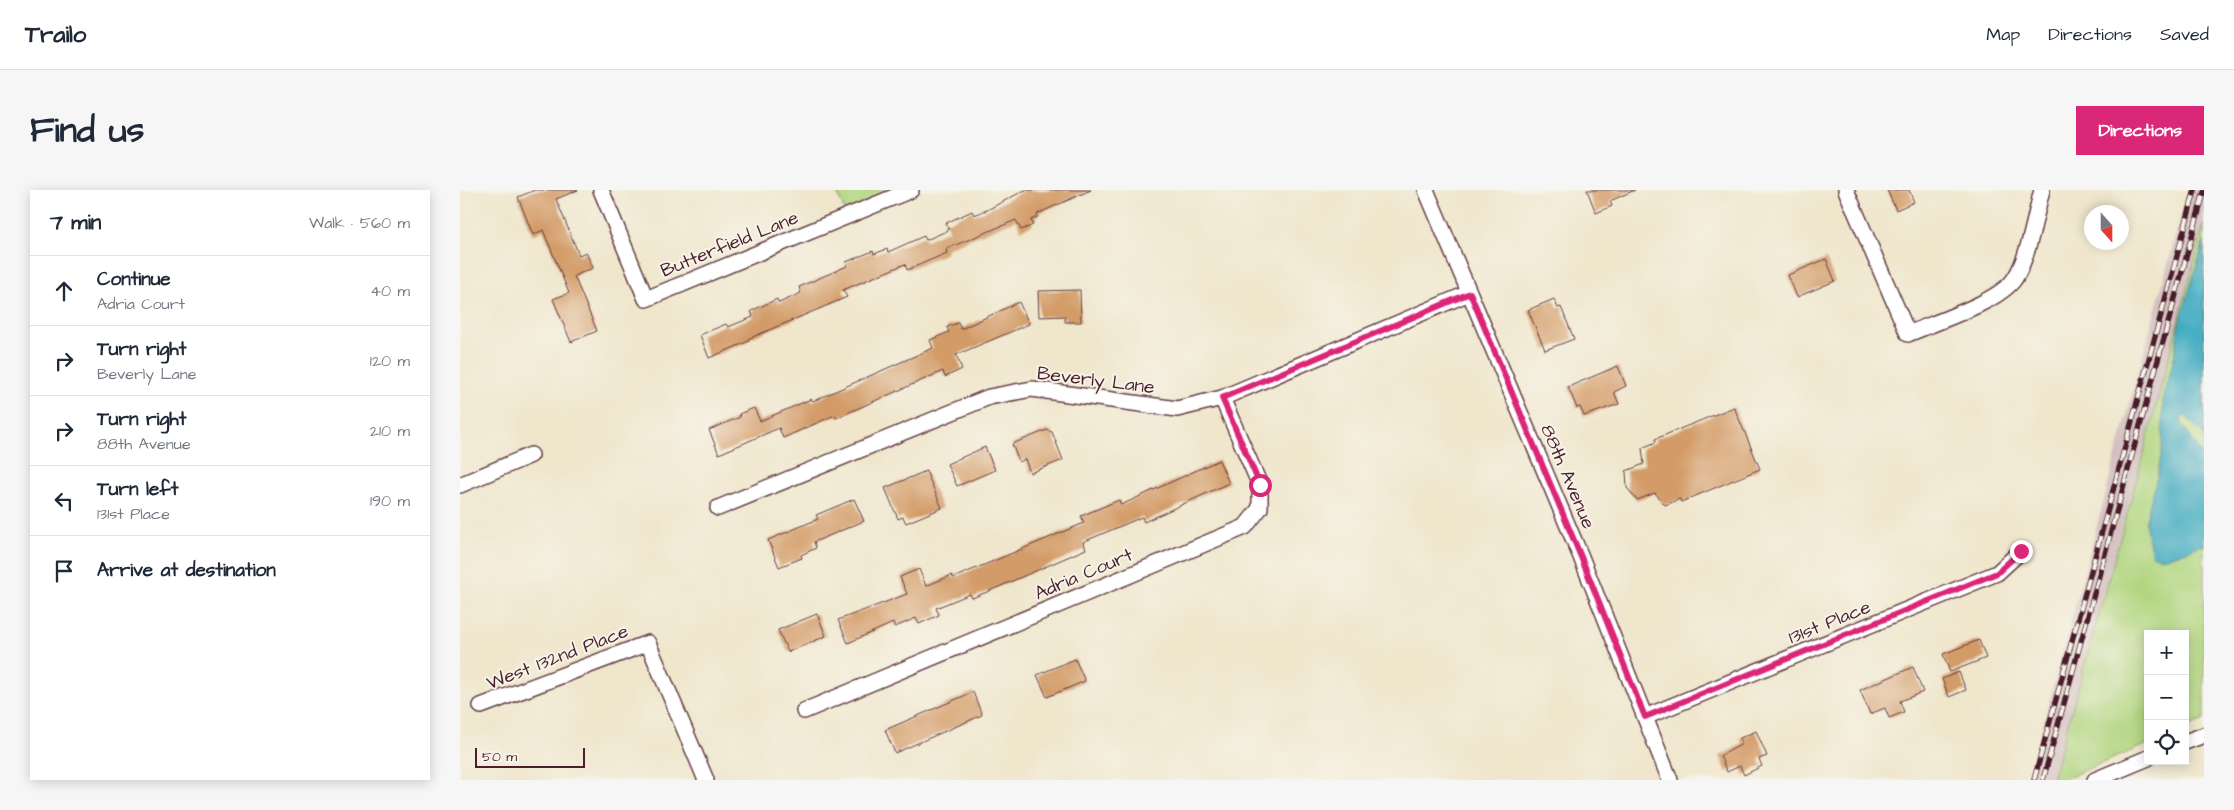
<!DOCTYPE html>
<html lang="en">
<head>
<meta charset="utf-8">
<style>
	:root { --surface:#fff; --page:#f6f6f7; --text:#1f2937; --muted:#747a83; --line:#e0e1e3; --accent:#db2777 }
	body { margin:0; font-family:"Architects Daughter",sans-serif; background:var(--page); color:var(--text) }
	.controls { position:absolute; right:15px; bottom:15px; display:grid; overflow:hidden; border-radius:0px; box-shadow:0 2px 12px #0003 }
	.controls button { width:45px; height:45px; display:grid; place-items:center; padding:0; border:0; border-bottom:1px solid var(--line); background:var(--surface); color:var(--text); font:25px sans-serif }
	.compass { position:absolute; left:1624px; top:15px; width:45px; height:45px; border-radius:50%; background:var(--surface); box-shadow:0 2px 12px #0003; rotate:159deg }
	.scale { position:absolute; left:15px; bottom:12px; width:110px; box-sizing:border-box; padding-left:5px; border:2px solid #4a1f2b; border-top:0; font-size:14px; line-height:18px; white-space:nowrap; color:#4a1f2b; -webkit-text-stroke:4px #f7f3e8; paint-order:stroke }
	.stop { position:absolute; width:15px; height:15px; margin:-11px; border:4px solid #db2777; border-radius:50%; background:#fff }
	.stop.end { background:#db2777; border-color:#fff; box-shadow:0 1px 5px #0008 }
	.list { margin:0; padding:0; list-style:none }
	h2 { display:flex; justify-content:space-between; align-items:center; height:65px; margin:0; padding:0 20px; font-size:21px }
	h2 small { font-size:16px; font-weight:400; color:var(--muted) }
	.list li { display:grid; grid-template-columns:32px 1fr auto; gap:15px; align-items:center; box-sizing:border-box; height:70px; padding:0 20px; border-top:1px solid var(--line) }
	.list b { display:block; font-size:19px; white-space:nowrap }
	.list p { margin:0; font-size:16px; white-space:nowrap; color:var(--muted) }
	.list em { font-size:16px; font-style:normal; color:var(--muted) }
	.icon { flex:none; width:28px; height:28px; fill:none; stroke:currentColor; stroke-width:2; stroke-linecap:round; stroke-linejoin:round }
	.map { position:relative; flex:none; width:1744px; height:590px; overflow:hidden; border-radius:0px }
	header { display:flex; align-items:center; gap:30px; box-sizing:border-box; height:70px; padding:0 25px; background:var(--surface); border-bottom:1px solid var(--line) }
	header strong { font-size:24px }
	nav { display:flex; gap:28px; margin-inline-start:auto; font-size:18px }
	.intro { display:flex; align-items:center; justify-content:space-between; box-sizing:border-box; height:120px; padding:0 30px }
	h1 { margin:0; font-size:35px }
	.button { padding:12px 22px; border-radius:0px; background:var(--accent); color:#fff; font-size:18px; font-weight:700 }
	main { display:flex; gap:30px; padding:0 30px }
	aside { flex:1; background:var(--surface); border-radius:0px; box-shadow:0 2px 12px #0003 }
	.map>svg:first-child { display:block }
	.industrial { fill:#d1bfbf }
	.green { fill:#b1d680; stroke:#7e7a56 }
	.water { fill:#43acc2; stroke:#466676 }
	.building { fill:#d39b67 }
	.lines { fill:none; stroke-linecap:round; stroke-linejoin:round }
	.minor-casing { stroke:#633d43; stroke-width:18 }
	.minor { stroke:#fff; stroke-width:15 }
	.rail-casing { stroke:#4a1f2b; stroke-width:5.5 }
	.rail { stroke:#f7f3e8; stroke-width:4; stroke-dasharray:11; stroke-linecap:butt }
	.route { stroke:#db2777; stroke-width:6 }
	.labels { text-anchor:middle; stroke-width:4; stroke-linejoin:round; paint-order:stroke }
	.street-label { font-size:19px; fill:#4a1f2b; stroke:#f7f3e8 }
</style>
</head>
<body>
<header>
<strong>Trailo</strong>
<nav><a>Map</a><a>Directions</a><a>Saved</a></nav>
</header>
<div class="intro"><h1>Find us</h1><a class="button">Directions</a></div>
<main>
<aside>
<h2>7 min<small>Walk · 560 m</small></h2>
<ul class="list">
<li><svg class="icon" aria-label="ahead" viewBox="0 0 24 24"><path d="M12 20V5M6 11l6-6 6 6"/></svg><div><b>Continue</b><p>Adria Court</p></div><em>40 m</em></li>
<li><svg class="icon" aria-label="right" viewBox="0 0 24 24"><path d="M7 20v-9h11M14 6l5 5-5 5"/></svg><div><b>Turn right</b><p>Beverly Lane</p></div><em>120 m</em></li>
<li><svg class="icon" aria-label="right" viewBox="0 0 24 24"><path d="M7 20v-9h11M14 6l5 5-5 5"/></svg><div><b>Turn right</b><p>88th Avenue</p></div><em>210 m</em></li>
<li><svg class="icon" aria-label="left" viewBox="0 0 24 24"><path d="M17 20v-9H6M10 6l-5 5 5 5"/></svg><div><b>Turn left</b><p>131st Place</p></div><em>190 m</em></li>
<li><svg class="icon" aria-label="arrive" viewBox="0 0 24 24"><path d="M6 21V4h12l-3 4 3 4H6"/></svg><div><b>Arrive at destination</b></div></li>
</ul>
</aside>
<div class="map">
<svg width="1744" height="590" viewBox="0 0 1744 590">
	<rect width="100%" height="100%" fill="#f7f3e8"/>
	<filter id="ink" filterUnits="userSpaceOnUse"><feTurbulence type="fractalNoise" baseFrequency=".02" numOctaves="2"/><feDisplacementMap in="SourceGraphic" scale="10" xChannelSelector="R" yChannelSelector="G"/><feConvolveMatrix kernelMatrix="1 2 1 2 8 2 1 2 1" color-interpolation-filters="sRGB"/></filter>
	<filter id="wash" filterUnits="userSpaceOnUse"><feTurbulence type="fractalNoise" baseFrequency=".0096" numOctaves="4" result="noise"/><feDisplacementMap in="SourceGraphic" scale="20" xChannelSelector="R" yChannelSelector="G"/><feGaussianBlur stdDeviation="1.12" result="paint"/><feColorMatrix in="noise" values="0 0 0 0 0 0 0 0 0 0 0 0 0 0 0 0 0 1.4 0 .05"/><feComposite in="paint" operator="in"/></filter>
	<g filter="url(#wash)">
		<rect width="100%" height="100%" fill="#efe6cc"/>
		<!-- industrial -->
		<path class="industrial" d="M1728,0H1744V43L1592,590H1568Z"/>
		<!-- green -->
		<path class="green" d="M376,0H437L385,22Z
			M1744,34V530L1725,538V444H1688V554L1601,590H1592L1671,310Z"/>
		<!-- water -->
		<path class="water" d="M1744,51V245L1724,225L1721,227V232L1744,268V355C1730,358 1706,373 1692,365L1685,333L1697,287L1702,260L1703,210L1714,167L1719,134Z"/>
		<g id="blocks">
			<!-- building -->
			<path class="building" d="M75,0H118L96,9L119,65L126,62L133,78L114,86L137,141L111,152L93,109L109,103L83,40L73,45L58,7Z
				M565,0H631L577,24L578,27L571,30L573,35L561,40L556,30L486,59L487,63L447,80L445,74L383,100L387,107L288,149L289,151L249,168L240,145L266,134L268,137L293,127L291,121L317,109L319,113L341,103L339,97L387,76L386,72L413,61L414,64L427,59L428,62L464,46L466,50L489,40L486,33L512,21L514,25L527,20Z
				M1127,0H1175L1150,11L1152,16L1136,23Z
				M1427,0H1449L1454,12L1436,20Z
				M1366,69L1375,91L1337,107L1328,85Z
				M620,100L621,132H605V126L579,127L578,101Z
				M1094,109L1098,118L1101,117L1114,149L1085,160L1068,120Z
				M559,112L569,134L496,165L502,179L485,187L483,181L376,228L375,225L323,248L319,238L259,264L249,240L280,227L279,224L294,218L300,231L351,209L353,211L473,158L470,150L489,142L487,137L498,133L501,139Z
				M1158,176L1166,196L1154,202L1159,214L1124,226L1120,217L1117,218L1108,197Z
				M1274,217L1300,279L1221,312L1220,309L1205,315L1195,303L1177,310L1167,298L1166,281L1184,274L1182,258L1196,252L1195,249Z
				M587,240L592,242L603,270L570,283L565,269L559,272L552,254Z
				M525,257L535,280L497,296L487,274Z
				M759,270L769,293L684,332L682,327L623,352L626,359L527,402L512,408L510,404L476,418L479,425L459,434L456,428L435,437L433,433L388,453L378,430L447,404L440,387L459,379L466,396L492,385L493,388L624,333L621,326L659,310L661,315Z
				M466,281L482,318L446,333L443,327L438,329L425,298Z
				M394,309L404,331L354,352L356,358L341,365L342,368L319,377L308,350L358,329L356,325Z
				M357,424L366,446L328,462L318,440Z
				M1519,450L1526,468L1490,482L1483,464Z
				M615,469L625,491L587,507L577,485Z
				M1453,477L1463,502L1440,511L1444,522L1429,528L1425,518L1410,524L1400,500Z
				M1499,482L1506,500L1489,507L1482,489Z
				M513,502L522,525L435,563L425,540Z
				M1296,541L1307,566L1299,569L1302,576L1284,585L1280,576L1267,582L1260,566L1282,554L1280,548Z"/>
		</g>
	</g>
	<g filter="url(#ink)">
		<use href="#blocks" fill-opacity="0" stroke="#633d43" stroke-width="1"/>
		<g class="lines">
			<!-- minor casing -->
			<g class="minor-casing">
				<path id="minor" d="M141,0L186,109L451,0
					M966,0L1121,367L1210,590
					M1386,0L1448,144C1475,132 1540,112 1555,88C1569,66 1575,26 1582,0
					M0,295L71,265
					M258,318L529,207L572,199L717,219L762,208L1009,103
					M21,516L188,453L246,590
					M344,521L785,337L800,318V295L762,208
					M1185,527L1537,383L1561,361
					M1725,552L1744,545
					M1635,590L1688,568"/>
			</g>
			<!-- minor -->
			<use href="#minor" class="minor"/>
			<!-- rail casing -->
			<g class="rail-casing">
				<path id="rail" d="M1574,590L1735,0
					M1583,590L1744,2"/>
			</g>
			<!-- rail -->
			<use href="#rail" class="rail"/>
		</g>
	</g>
	<g class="lines" filter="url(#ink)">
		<!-- route -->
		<path class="route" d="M800,295L762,208L1010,103L1121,367L1185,527L1537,383L1561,361"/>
	</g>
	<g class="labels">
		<!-- street labels -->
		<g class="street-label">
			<text transform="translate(269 53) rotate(-22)" y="7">Butterfield Lane</text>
			<text transform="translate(636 189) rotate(7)" y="7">Beverly Lane</text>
			<text transform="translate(1109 286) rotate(67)" y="7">88th Avenue</text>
			<text transform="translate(623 383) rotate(-23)" y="7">Adria Court</text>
			<text transform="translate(1369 431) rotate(-22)" y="7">131st Place</text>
			<text transform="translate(97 466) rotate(-21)" y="7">West 132nd Place</text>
		</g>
	</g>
</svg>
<div class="controls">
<button>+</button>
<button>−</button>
<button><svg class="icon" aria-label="locate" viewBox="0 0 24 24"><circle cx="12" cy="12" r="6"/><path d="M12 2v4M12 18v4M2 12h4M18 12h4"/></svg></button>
</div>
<svg class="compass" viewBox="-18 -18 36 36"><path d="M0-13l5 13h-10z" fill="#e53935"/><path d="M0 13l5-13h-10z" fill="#747a83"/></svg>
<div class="scale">50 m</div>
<div class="stop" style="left:800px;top:295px"></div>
<div class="stop end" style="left:1561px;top:361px"></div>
</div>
</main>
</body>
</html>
